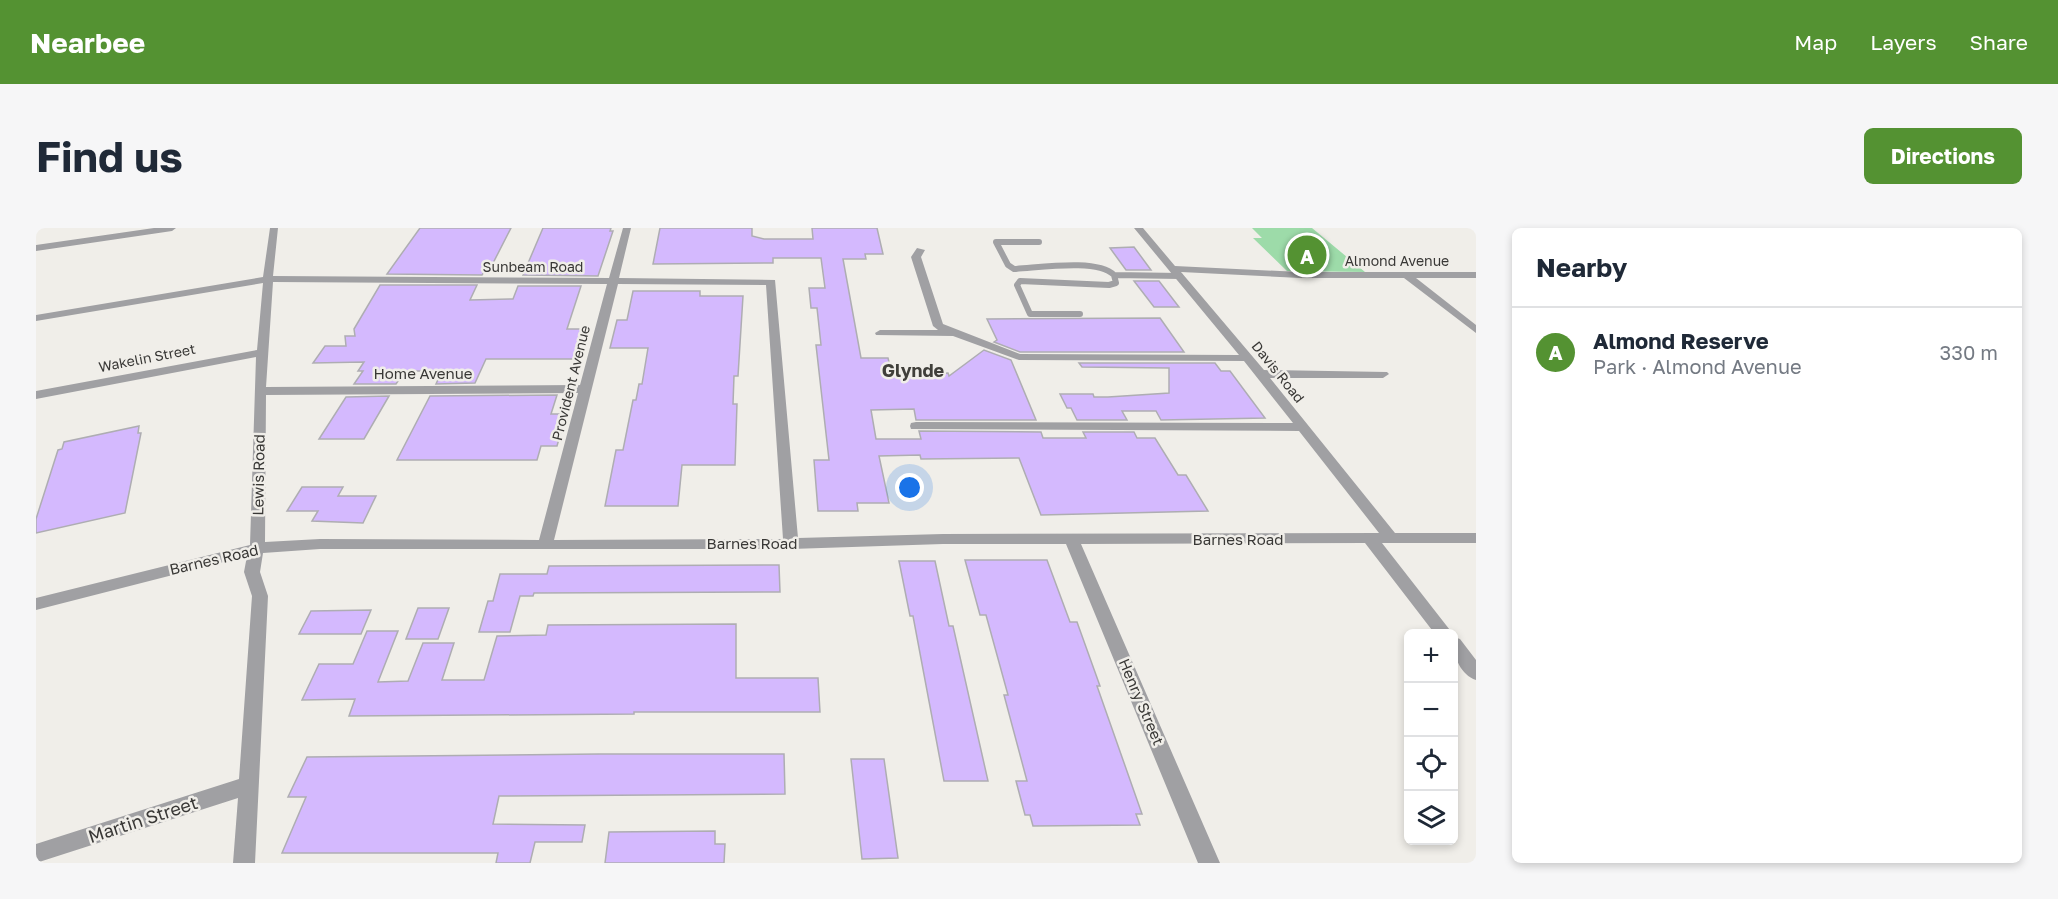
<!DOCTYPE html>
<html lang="en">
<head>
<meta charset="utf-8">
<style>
	:root { --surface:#fff; --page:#f6f6f7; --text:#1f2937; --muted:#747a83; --line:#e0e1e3; --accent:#549232 }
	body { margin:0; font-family:"Golos Text",sans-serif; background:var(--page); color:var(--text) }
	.controls { position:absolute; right:18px; bottom:18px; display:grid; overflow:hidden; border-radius:9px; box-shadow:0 3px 9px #0003 }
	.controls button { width:54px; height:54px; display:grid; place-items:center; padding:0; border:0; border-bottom:2px solid var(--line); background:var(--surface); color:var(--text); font:30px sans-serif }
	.you { position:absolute; left:874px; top:260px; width:21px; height:21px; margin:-15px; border:4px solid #fff; border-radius:50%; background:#1a73e8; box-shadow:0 0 0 9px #1a73e833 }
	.badge { display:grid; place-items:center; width:39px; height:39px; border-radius:50%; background:var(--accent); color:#fff; font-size:20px; font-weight:700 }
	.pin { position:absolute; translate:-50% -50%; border:3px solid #fff; box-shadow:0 2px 6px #0006 }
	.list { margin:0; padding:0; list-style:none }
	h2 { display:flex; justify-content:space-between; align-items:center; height:78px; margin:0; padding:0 24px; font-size:26px }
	h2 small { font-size:20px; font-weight:400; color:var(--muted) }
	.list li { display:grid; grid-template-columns:39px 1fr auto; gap:18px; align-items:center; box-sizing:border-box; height:90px; padding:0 24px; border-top:2px solid var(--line) }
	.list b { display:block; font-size:22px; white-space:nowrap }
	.list p { margin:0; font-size:20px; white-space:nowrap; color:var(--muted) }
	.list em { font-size:20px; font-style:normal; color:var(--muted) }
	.icon { flex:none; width:33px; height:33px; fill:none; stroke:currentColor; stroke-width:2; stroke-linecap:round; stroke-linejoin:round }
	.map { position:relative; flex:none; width:1440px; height:635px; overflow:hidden; border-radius:9px }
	header { display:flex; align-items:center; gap:36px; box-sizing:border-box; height:84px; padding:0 30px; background:var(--accent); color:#fff }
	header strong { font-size:28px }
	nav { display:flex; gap:33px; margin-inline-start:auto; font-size:21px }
	.intro { display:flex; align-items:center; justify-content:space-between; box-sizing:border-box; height:144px; padding:0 36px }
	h1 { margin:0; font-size:42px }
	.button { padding:15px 27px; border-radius:9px; background:var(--accent); color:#fff; font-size:21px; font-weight:700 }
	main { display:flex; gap:36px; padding:0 36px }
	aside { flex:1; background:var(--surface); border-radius:9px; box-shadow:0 3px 9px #0003 }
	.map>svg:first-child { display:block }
	.green { fill:#9ddba9 }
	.building { fill:#d4b9fe; stroke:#aeadb2; stroke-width:1.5 }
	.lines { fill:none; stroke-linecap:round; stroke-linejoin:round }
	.service { stroke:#a0a0a3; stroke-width:6 }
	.minor { fill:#a0a0a3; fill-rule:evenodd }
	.labels { text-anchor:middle; stroke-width:5; stroke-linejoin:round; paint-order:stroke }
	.far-street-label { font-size:14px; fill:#393836; stroke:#f0eee9 }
	.street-label { font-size:15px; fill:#393836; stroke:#f0eee9 }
	.far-district-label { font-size:18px; font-weight:bold; fill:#403f3a; stroke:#f0eee9 }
	.near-street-label { font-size:18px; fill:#393836; stroke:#f0eee9 }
</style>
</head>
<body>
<header>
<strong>Nearbee</strong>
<nav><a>Map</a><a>Layers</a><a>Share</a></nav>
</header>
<div class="intro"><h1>Find us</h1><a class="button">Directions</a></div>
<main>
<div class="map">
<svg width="1440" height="635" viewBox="0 0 1440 635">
	<rect width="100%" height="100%" fill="#f0eee9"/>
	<!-- green -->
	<path class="green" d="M1216,0H1276L1329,44L1251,43L1217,10H1226Z"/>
	<!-- building -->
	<path class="building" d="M384,0H475L454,41H450L446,47L351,46Z
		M507,0H575L574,3H577L562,48L487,47Z
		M624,0H716V8L728,11H777L776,0H841L847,26H829L830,31H807L825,130H852L855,142H868L869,146L912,145L913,148L948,122L975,132L1000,192H880L878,181L835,182L840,211H885L883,203L1005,204L1007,210H1050L1047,204H1098L1101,210H1119L1142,247H1150L1172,283L1005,287L983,230L885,231L884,227L843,228L853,275H821L822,283H782L778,232H793L780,117H785L781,80H775L773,60H789L785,30H737V35L617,36Z
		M1098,19L1115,42H1090L1074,20Z
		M1098,53H1123L1143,79H1118Z
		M344,57H441L434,72L477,71L482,58H545L531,101H547L538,131H450L439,155L400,156L406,143H369L360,156H318L327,143H322L328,134L277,135L289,118H310L309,108H319L318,101Z
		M597,63H664V68H707L702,148H698L697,176H701L699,237H646L642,278H569L580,222H587L597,172H600L603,156H606L612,120H574L581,92H591Z
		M1124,90L1148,124H984L958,114L961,112L951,91Z
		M1043,135H1179L1185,143H1194L1229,190L1125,192L1120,183H1086L1091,192H1041L1035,180H1031L1024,166H1057L1058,169H1072L1133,165V140L1046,139Z
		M521,167L515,186H530L521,218H505L501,232H361L394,168Z
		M353,168L328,211H283L310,169Z
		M103,198L102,205H105L89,285L0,305V291L22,222L26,221L28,214Z
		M266,259H307L302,268H340L327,295L276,293L282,283H251Z
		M929,332H1011L1034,394H1041L1064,458H1061L1106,586H1100L1104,597L997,598L994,587H989L980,553H991L968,467H972L950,387H944Z
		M863,333H899L913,398H917L952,553H908L877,388H874Z
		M743,337L744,364L498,365L497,368H484L474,404H443L452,373H457L464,346H511L513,338Z
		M382,380H413L402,411H370Z
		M335,382L325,406H263L275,383Z
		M700,396V450H782L784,484H598V486L313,488L319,471L266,472L283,436H317L331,403H362L342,454L372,453L387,415H418L406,452H448L461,408L510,407L512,397Z
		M563,526H748L749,566L463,568L457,596L549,597L546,614H499L494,635H460L462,625H246L270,569H252L271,529Z
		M815,531H848L862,630L826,631Z
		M679,603V616H689L688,635H569L573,604Z"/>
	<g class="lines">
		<!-- service -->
		<path class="service" d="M1003,14H960L972,37L978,41C1002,40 1061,30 1078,47L1144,48
			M1044,86H994L981,57L984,53L1073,57L1080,55L1078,47"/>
		<!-- minor -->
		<path class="minor" d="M118,0H140L136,3L0,23V17Z
			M234,0H242L237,48L573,50L587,0H595L583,50L739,52L762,310L907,306L1343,305L1263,203L875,201L874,198L875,195L880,194L1257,195L1208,133L983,132L917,108L840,107L839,105L844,102H902L897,98L875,29L881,20L889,22L885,29L907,96L984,126L1203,127L1098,0H1107L1139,38L1264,44H1440V50H1380L1440,97V105L1368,50H1264L1145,44L1228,142L1351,144L1353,146L1347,150H1234L1359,305H1440V315H1346L1417,406H1399L1329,315L1045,316L1184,635H1162L1030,316H907L755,321H284L227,325L224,344L232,368L219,635H197L202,570L0,635V616L203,551L216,368L208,344L211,328L0,382V370L214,317L220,129L0,171V163L221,122L227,55L0,93V87L227,49ZM237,54L571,56L544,157L230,159ZM582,56L730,57L747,311L518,312ZM542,165L503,312L284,311L229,314L230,167Z
			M1418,409L1424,411L1440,432V452C1423,446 1416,425 1418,409Z"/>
	</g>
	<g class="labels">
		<!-- far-street labels -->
		<g class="far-street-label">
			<text x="1361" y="38">Almond Avenue</text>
			<text x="497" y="44">Sunbeam Road</text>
			<text transform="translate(111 130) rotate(-11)" y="5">Wakelin Street</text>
			<text transform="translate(1242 144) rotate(51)" y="5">Davis Road</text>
			<text transform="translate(535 155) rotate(-76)" y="5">Provident Avenue</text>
		</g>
		<!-- street labels -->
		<g class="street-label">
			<text x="387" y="151">Home Avenue</text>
			<text transform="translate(223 247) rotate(-89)" y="5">Lewis Road</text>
			<text x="1202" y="317">Barnes Road</text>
			<text x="716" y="321">Barnes Road</text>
			<text transform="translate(178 332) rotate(-13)" y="5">Barnes Road</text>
			<text transform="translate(1105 474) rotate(67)" y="5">Henry Street</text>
		</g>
		<!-- far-district labels -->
		<g class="far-district-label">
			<text x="877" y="149">Glynde</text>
		</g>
		<!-- near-street labels -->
		<g class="near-street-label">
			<text transform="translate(107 592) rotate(-18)" y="6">Martin Street</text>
		</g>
	</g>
</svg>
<div class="controls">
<button>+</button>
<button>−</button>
<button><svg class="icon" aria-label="locate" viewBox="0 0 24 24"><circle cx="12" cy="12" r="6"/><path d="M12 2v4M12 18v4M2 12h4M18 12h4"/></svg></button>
<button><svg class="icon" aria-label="layers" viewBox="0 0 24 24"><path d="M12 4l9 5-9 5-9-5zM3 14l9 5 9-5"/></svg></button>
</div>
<div class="you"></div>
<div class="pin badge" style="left:1271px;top:27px">A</div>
</div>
<aside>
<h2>Nearby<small></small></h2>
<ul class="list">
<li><span class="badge">A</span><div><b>Almond Reserve</b><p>Park · Almond Avenue</p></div><em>330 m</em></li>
</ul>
</aside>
</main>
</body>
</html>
